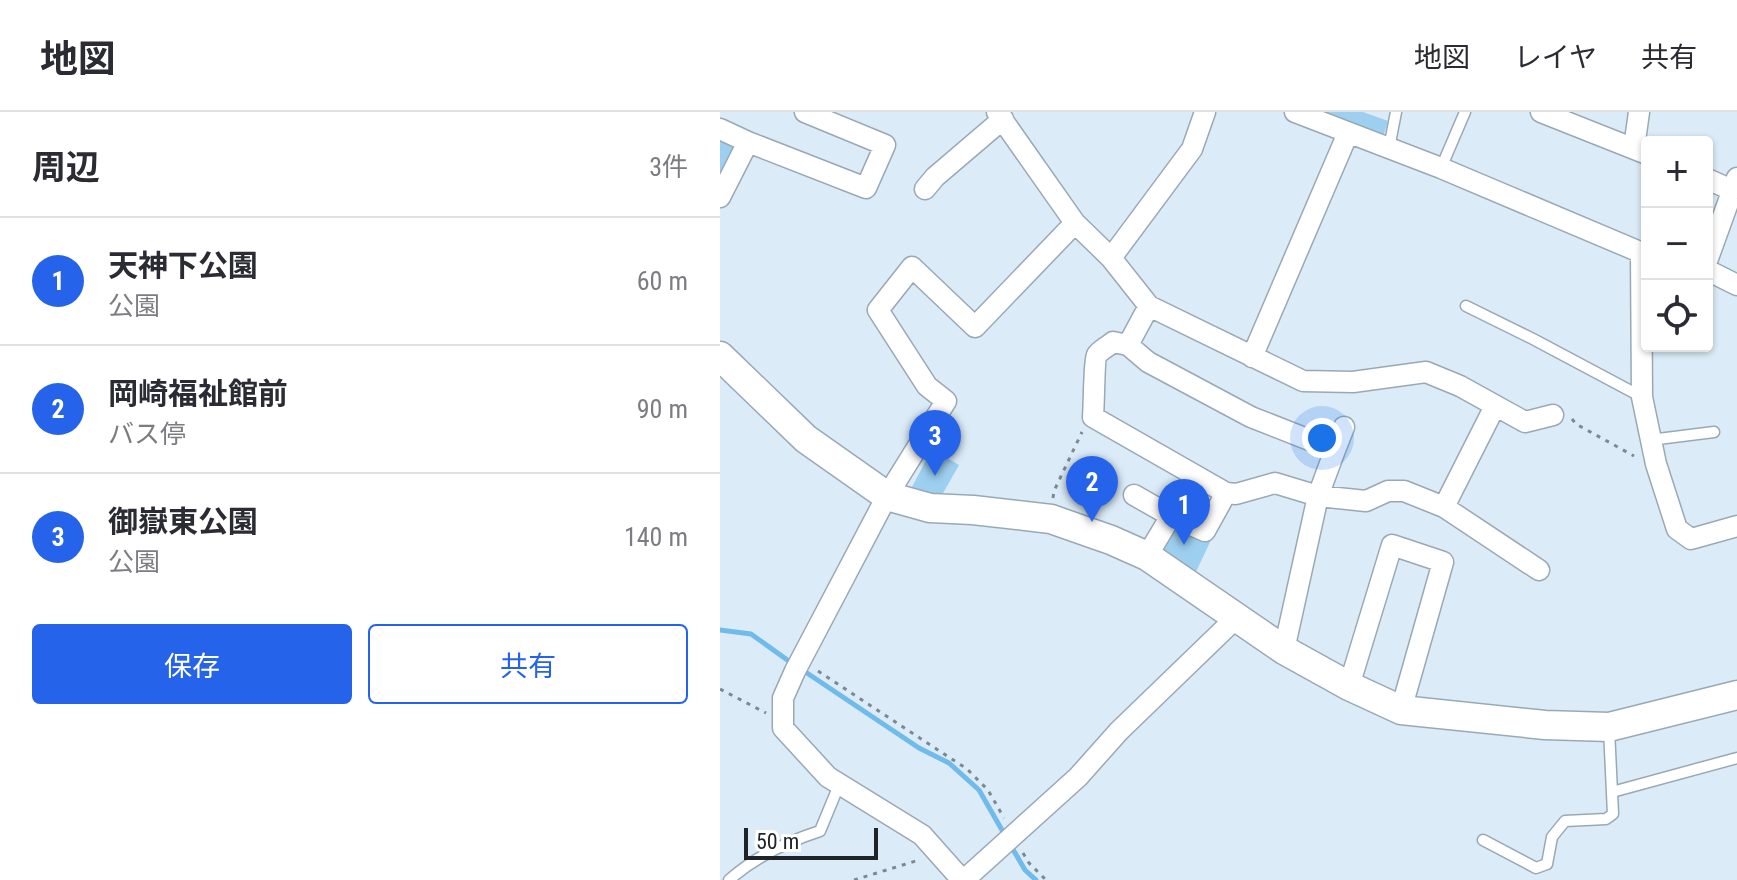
<!DOCTYPE html>
<html lang="ja">
<head>
<meta charset="utf-8">
<style>
	:root { --surface:#fff; --page:#f2f2f3; --text:#2b2b33; --muted:#7c7c81; --line:#e1e1e2; --accent:#2563eb }
	body { margin:0; font-family:"Roboto Condensed","Noto Sans JP",sans-serif; background:var(--page); color:var(--text) }
	.controls { position:absolute; right:24px; top:24px; display:grid; overflow:hidden; border-radius:8px; box-shadow:0 2px 6px #0004 }
	.controls button { width:72px; height:72px; display:grid; place-items:center; padding:0; border:0; border-bottom:2px solid var(--line); background:var(--surface); color:var(--text); font:40px sans-serif }
	.scale { position:absolute; left:24px; bottom:20px; width:134px; box-sizing:border-box; padding-left:8px; border:4px solid #1d2327; border-top:0; font-size:22px; line-height:28px; white-space:nowrap; color:#1d2327; -webkit-text-stroke:6px #fff; paint-order:stroke }
	.you { position:absolute; left:602px; top:326px; width:28px; height:28px; margin:-20px; border:6px solid #fff; border-radius:50%; background:#1a73e8; box-shadow:0 0 0 12px #1a73e833 }
	.badge { display:grid; place-items:center; width:52px; height:52px; border-radius:50%; background:var(--accent); color:#fff; font-size:26px; font-weight:700 }
	.pin { position:absolute; translate:-50% -66px; filter:drop-shadow(0 2px 4px #0008) }
	.pin::after { content:''; position:absolute; top:42px; width:28px; height:24px; background:inherit; clip-path:polygon(0 0,100% 0,50% 100%) }
	.list { margin:0; padding:0; list-style:none }
	h2 { display:flex; justify-content:space-between; align-items:center; height:104px; margin:0; padding:0 32px; font-size:34px }
	h2 small { font-size:26px; font-weight:400; color:var(--muted) }
	.list li { display:grid; grid-template-columns:52px 1fr auto; gap:24px; align-items:center; box-sizing:border-box; height:128px; padding:0 32px; border-top:2px solid var(--line) }
	.list b { display:block; font-size:30px; white-space:nowrap }
	.list p { margin:0; font-size:26px; white-space:nowrap; color:var(--muted) }
	.list em { font-size:26px; font-style:normal; color:var(--muted) }
	.actions { display:flex; gap:16px; padding:24px 32px }
	.actions a { flex:1; padding:18px 0; border:2px solid var(--accent); border-radius:8px; text-align:center; font-size:28px; color:var(--accent) }
	.actions .main { background:var(--accent); color:#fff }
	.icon { flex:none; width:44px; height:44px; fill:none; stroke:currentColor; stroke-width:2; stroke-linecap:round; stroke-linejoin:round }
	.map { position:relative; flex:none; width:1017px; height:768px; overflow:hidden }
	header { display:flex; align-items:center; gap:48px; box-sizing:border-box; height:112px; padding:0 40px; background:var(--surface); border-bottom:2px solid var(--line) }
	header strong { font-size:38px }
	nav { display:flex; gap:44px; margin-inline-start:auto; font-size:28px }
	main { display:flex }
	aside { flex:1; background:var(--surface) }
	.map>svg:first-child { display:block }
	.green { fill:#9dcff0 }
	.lines { fill:none; stroke-linecap:round; stroke-linejoin:round }
	.stream { stroke:#70bbea; stroke-width:5 }
	.lane-casing { stroke:#99a9b4; stroke-width:13 }
	.street-casing { stroke:#99a9b4; stroke-width:23 }
	.secondary-casing { stroke:#99a9b4; stroke-width:31 }
	.path { stroke:#7d8991; stroke-width:3; stroke-dasharray:4 6; stroke-linecap:butt }
	.lane { stroke:#fff; stroke-width:10 }
	.street { stroke:#fff; stroke-width:20 }
	.secondary { stroke:#fff; stroke-width:28 }
</style>
</head>
<body>
<header>
<strong>地図</strong>
<nav><a>地図</a><a>レイヤ</a><a>共有</a></nav>
</header>
<main>
<aside>
<h2>周辺<small>3件</small></h2>
<ul class="list">
<li><span class="badge">1</span><div><b>天神下公園</b><p>公園</p></div><em>60 m</em></li>
<li><span class="badge">2</span><div><b>岡崎福祉館前</b><p>バス停</p></div><em>90 m</em></li>
<li><span class="badge">3</span><div><b>御嶽東公園</b><p>公園</p></div><em>140 m</em></li>
</ul>
<div class="actions"><a class="main">保存</a><a>共有</a></div>
</aside>
<div class="map">
<svg width="1017" height="768" viewBox="0 0 1017 768">
	<rect width="100%" height="100%" fill="#dbecf8"/>
	<!-- green -->
	<path class="green" d="M589,0H643L668,9L662,29Z
		M0,21L20,31L0,77Z
		M212,337L239,353L222,383L193,378L192,375Z
		M458,409L492,426L474,464L434,441Z"/>
	<g class="lines">
		<!-- stream -->
		<path class="stream" d="M0,518L31,522L73,552
			M81,557L199,636L229,651L259,678L286,725
			M291,734L305,758L316,768"/>
		<!-- lane casing -->
		<g class="lane-casing">
			<path id="lane" d="M669,36L676,0
				M721,56L745,0
				M746,194L813,227L922,285
				M930,328L994,320
				M892,680L1017,646
				M763,728L816,756L827,752L832,725L845,709L886,707L893,702L889,617
				M9,768C36,744 66,730 100,719L119,673"/>
		</g>
		<!-- street casing -->
		<g class="street-casing">
			<path id="street" d="M277,0L355,111L391,146L429,194L583,269L633,270L706,260L740,274L805,310L833,303
				M575,0L721,56L927,143
				M821,0L927,42
				M0,17L28,30
				M914,36L919,0
				M987,67L1012,78
				M205,77L215,65L283,7
				M0,85L28,30L146,76L165,33L85,0
				M921,142L922,285L936,352L957,417L971,427L1017,414
				M391,146L472,37L485,0
				M987,149L1017,66
				M987,158L1017,173
				M408,233L429,194
				M532,245L628,21
				M506,381L373,305C374,294 374,248 377,243C380,238 389,234 393,230L408,233L428,250L531,305L615,338L624,315
				M414,383L451,404
				M724,395L775,294
				M427,444L451,404L485,419L506,381L516,382L555,371L598,384L646,389L668,379H684L724,395L819,458
				M564,538L598,384L615,338
				M629,574L672,433L723,450L681,598
				M242,768L202,723L108,665L63,616V586L75,559L167,384L226,289L207,274L158,198L192,155L255,215L355,111
				M244,768L358,665L399,619L517,505"/>
		</g>
		<!-- secondary casing -->
		<g class="secondary-casing">
			<path id="secondary" d="M0,244L86,327L167,384L210,396L253,398L331,407L391,428L427,444L564,538L629,574L681,598L825,613L889,615L1017,583"/>
		</g>
		<!-- path -->
		<path class="path" d="M852,307L856,312L914,344
			M333,386L334,379L362,320
			M98,559L247,657L268,678L284,706
			M0,577L46,601
			M303,741L309,751L326,768
			M134,768L199,748"/>
		<!-- lane -->
		<use href="#lane" class="lane"/>
		<!-- street -->
		<use href="#street" class="street"/>
		<!-- secondary -->
		<use href="#secondary" class="secondary"/>
	</g>
</svg>
<div class="controls">
<button>+</button>
<button>−</button>
<button><svg class="icon" aria-label="locate" viewBox="0 0 24 24"><circle cx="12" cy="12" r="6"/><path d="M12 2v4M12 18v4M2 12h4M18 12h4"/></svg></button>
</div>
<div class="scale">50 m</div>
<div class="you"></div>
<div class="pin badge" style="left:464px;top:433px">1</div>
<div class="pin badge" style="left:372px;top:410px">2</div>
<div class="pin badge" style="left:215px;top:364px">3</div>
</div>
</main>
</body>
</html>
